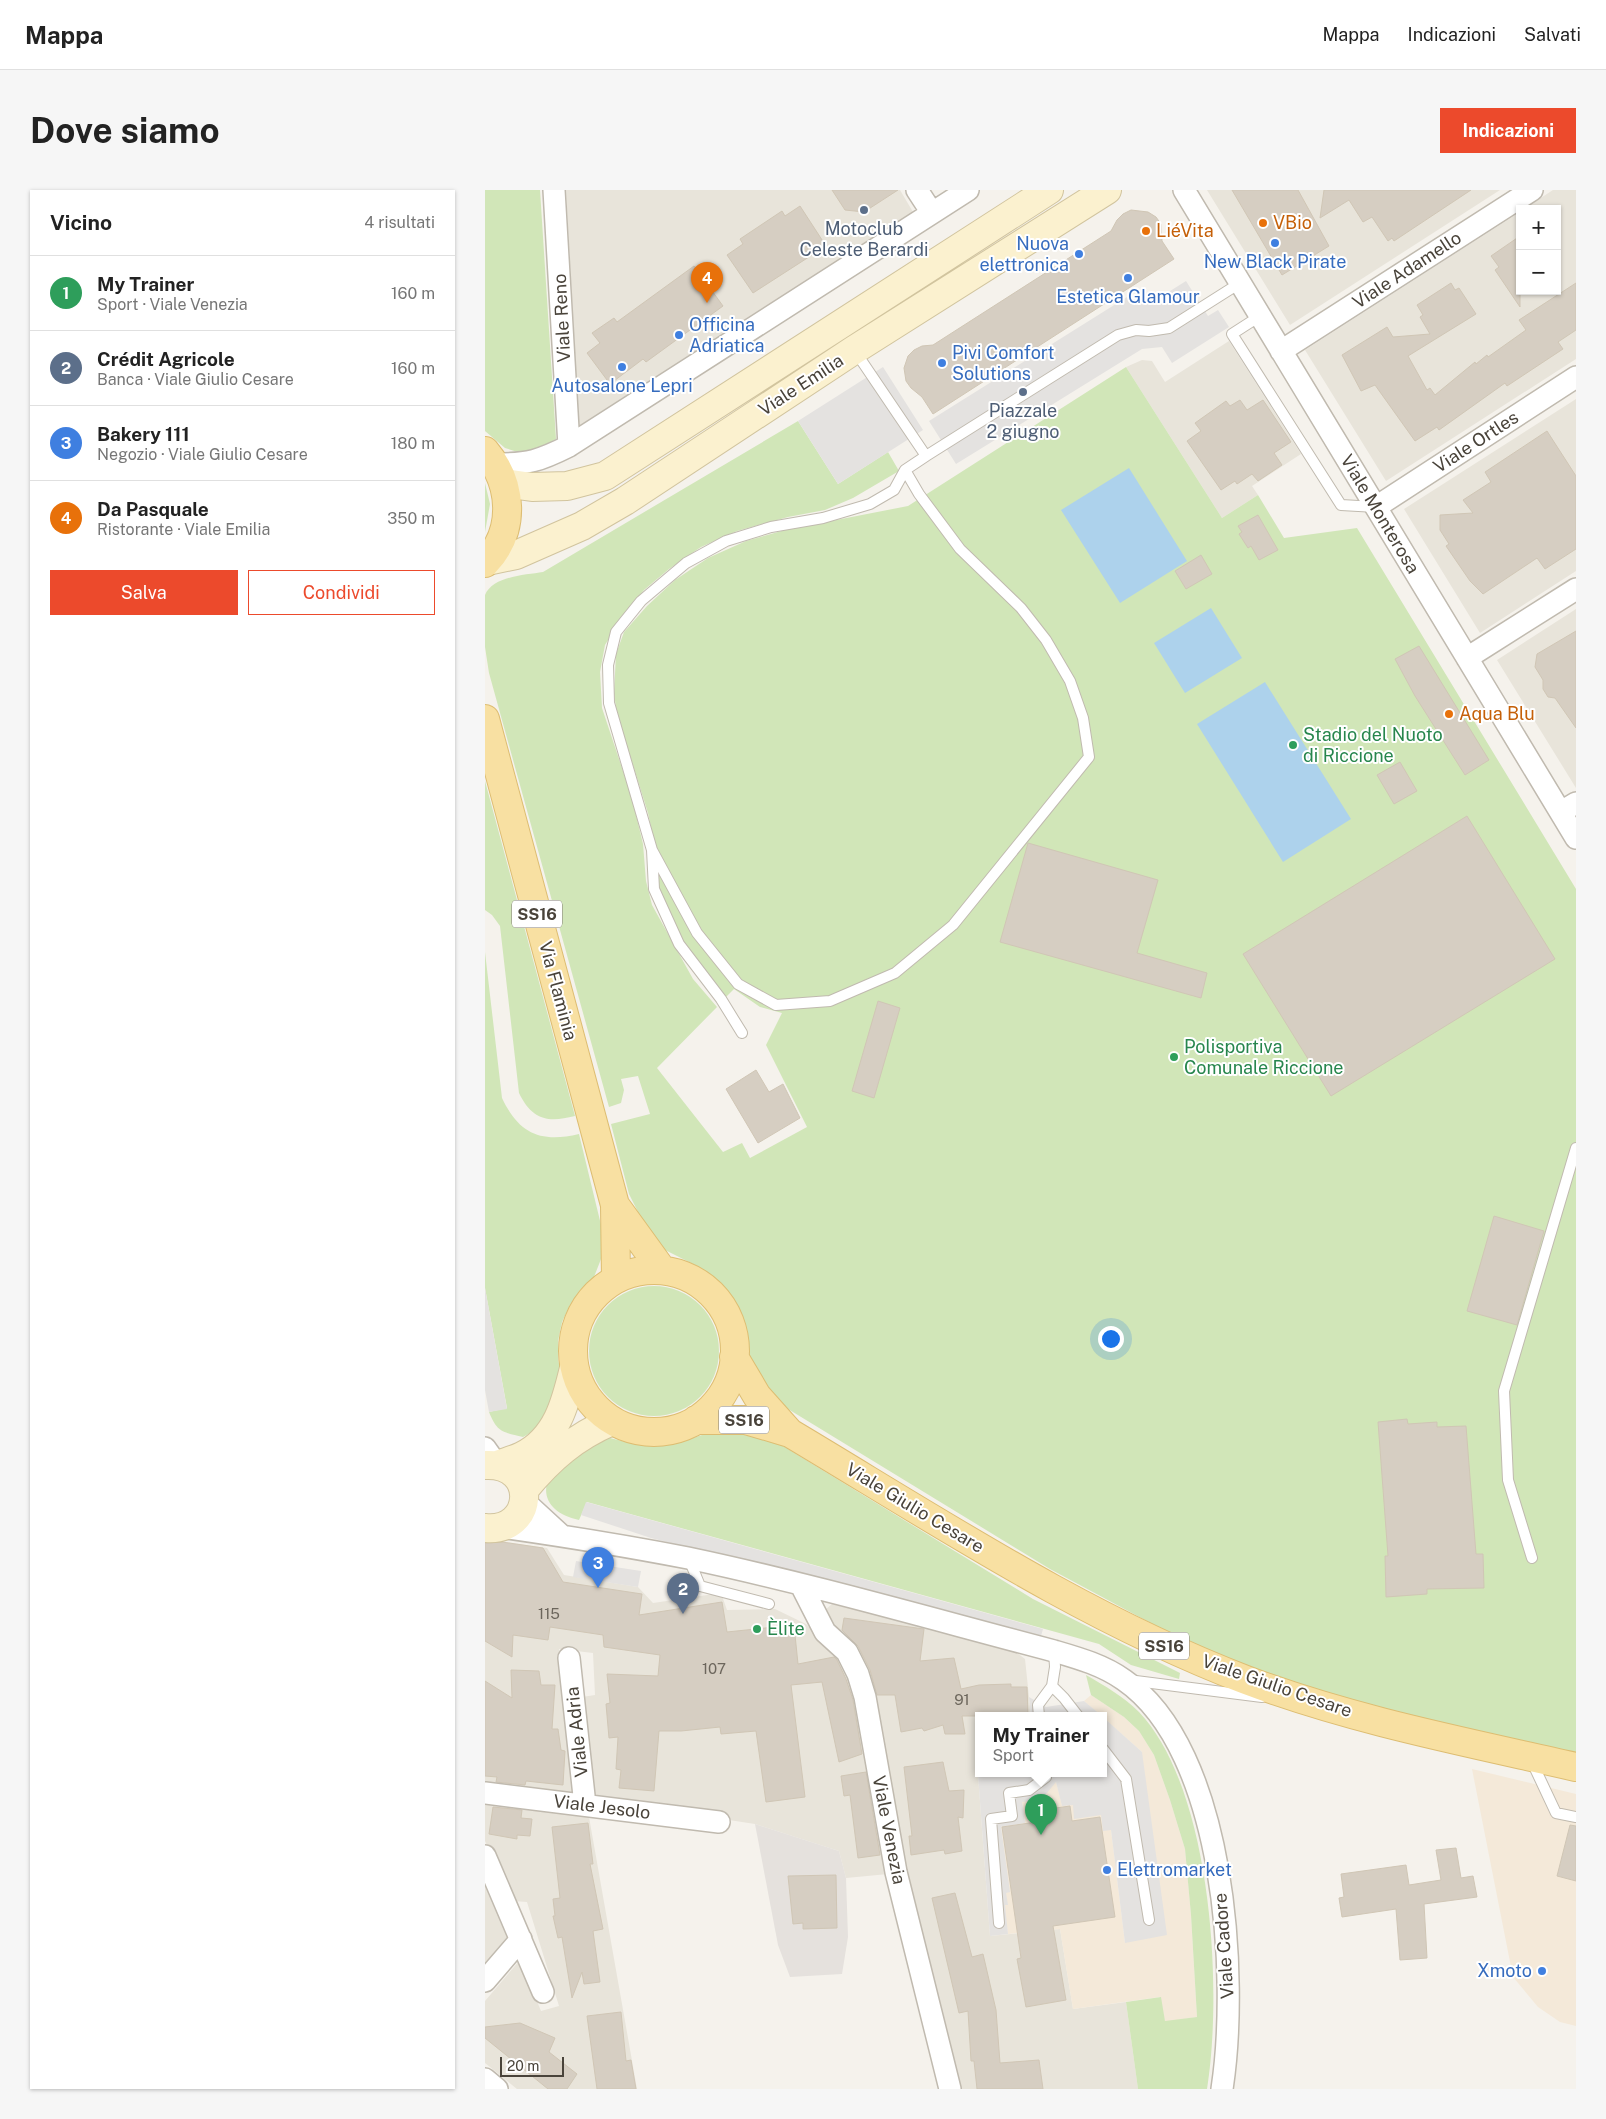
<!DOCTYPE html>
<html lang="it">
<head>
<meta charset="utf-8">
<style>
	:root { --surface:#fff; --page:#f6f6f6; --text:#222; --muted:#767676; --line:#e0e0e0; --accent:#ec4a2c }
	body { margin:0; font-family:"Public Sans",sans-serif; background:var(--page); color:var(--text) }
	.controls { position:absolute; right:15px; top:15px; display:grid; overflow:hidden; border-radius:0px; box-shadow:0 1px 4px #0004 }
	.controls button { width:45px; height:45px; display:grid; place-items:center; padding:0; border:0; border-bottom:1px solid var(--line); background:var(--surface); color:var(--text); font:25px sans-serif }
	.scale { position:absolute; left:15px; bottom:12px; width:64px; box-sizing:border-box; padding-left:5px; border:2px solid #49433a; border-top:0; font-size:14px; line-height:18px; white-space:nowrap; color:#49433a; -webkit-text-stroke:4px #fff; paint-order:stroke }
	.you { position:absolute; left:625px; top:1148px; width:18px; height:18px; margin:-12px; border:4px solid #fff; border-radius:50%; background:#1a73e8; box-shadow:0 0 0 8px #1a73e833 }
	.badge { display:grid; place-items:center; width:32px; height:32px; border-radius:50%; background:var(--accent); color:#fff; font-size:16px; font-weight:700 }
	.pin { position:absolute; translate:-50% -41px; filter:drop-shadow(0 1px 2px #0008) }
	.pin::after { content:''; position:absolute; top:26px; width:18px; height:15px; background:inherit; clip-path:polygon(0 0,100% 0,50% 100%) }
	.popup { position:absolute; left:490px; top:1522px; width:132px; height:65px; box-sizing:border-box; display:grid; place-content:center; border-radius:0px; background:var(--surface); filter:drop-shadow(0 1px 4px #0005); font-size:16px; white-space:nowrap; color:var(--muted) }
	.popup b { font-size:19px; color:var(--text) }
	.popup::after { content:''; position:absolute; left:50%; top:100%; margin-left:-10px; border:10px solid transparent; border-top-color:var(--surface) }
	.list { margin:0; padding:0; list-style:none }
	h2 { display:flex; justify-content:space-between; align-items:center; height:65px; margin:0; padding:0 20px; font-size:21px }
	h2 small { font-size:16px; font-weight:400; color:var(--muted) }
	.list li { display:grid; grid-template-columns:32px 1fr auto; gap:15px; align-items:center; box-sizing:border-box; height:75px; padding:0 20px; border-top:1px solid var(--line) }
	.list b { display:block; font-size:19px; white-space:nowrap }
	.list p { margin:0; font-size:16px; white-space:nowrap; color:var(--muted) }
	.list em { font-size:16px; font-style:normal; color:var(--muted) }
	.actions { display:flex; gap:10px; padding:15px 20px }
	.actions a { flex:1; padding:11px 0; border:1px solid var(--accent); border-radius:0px; text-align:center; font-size:18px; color:var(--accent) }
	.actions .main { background:var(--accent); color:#fff }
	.map { position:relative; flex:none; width:1091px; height:1899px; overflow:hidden; border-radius:0px }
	header { display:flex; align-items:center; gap:30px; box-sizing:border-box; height:70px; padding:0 25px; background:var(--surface); border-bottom:1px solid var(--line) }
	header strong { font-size:24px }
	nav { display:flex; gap:28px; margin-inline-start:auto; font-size:18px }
	.intro { display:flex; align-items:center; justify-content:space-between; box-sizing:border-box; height:120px; padding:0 30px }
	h1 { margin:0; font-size:35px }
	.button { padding:12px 22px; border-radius:0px; background:var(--accent); color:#fff; font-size:18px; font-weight:700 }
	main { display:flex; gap:30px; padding:0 30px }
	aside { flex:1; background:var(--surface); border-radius:0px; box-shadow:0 1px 4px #0004 }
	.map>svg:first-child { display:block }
	.residential { fill:#e8e4da }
	.commercial { fill:#f4e9d9 }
	.industrial { fill:#e5e1dd }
	.green { fill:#d1e6b8 }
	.parking { fill:#e4e2e0 }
	.water { fill:#add2ec }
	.building { fill:#d6cec2; stroke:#d0c6b5 }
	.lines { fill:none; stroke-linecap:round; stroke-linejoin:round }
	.lane-casing { stroke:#c0baaf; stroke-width:12 }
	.street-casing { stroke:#c0baaf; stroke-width:24 }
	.secondary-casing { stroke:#d1c49e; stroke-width:30 }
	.primary-casing { stroke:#ddbd72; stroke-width:30 }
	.lane { stroke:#fff; stroke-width:10 }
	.street { stroke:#fff; stroke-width:21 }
	.secondary { stroke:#fbf1cf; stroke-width:28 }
	.primary { stroke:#f8e0a2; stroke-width:28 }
	.service-dot { fill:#5c6f8a; stroke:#fff; stroke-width:2 }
	.food-dot { fill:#e8710a; stroke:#fff; stroke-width:2 }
	.shop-dot { fill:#3f7fe0; stroke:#fff; stroke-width:2 }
	.leisure-dot { fill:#2e9e5b; stroke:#fff; stroke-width:2 }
	.labels { text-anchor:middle; stroke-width:4; stroke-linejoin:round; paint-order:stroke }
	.number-label { font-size:15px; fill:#6c665c }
	.shield { fill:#fff; stroke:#807b75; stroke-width:1 }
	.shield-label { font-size:16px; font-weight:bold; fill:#49433a }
	.food-label { font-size:18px; fill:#c56008; stroke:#fff; text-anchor:start }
	.service-label { font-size:18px; fill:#4e5e75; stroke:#fff }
	.shop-label { font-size:18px; fill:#366cbe; stroke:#fff }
	.street-label { font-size:18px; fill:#49433a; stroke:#fff }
	.leisure-label { font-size:18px; fill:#27864d; stroke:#fff; text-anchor:start }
</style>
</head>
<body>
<header>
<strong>Mappa</strong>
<nav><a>Mappa</a><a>Indicazioni</a><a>Salvati</a></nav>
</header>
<div class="intro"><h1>Dove siamo</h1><a class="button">Indicazioni</a></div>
<main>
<aside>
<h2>Vicino<small>4 risultati</small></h2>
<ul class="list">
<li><span class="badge" style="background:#2e9e5b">1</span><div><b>My Trainer</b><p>Sport · Viale Venezia</p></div><em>160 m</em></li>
<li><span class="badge" style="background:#5c6f8a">2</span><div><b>Crédit Agricole</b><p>Banca · Viale Giulio Cesare</p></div><em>160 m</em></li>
<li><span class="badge" style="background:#3f7fe0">3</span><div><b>Bakery 111</b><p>Negozio · Viale Giulio Cesare</p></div><em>180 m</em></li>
<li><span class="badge" style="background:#e8710a">4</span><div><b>Da Pasquale</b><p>Ristorante · Viale Emilia</p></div><em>350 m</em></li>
</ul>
<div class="actions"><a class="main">Salva</a><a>Condividi</a></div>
</aside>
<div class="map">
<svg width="1091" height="1899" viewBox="0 0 1091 1899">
	<rect width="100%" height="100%" fill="#f5f2ec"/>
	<!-- residential -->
	<path class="residential" d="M81,0H415L428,22L94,236Z
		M722,0H1015L805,135Z
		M1068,0H1091V169L901,291L820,160L1035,22V101H1072V19H1039Z
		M744,151L816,264L767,296L773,305L737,328L641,177L657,170L667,171L680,192Z
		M1091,209V381L995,443L919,319Z
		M1091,419V598L1012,470Z
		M0,1349L62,1358L79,1385L153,1397L168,1413L236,1403L242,1420L290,1419L321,1434L355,1467L370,1490L403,1684L361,1688L354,1661L270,1634L107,1609L97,1507L110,1505L108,1463L74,1459L90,1606L0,1594Z
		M347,1414L527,1459L540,1469L546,1526H494V1584H507L493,1585L505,1746L575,1739L588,1819L641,1812L653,1899H471L417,1681L387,1505L346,1438L340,1420Z
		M0,1612L104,1627L152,1899H32L0,1873V1811L35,1770L56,1821L74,1816L42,1712L28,1711L0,1651Z
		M0,1689L25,1745L0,1775Z"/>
	<!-- commercial -->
	<path class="commercial" d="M606,1505L639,1527L654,1541L669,1565L685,1610L700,1659L706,1725L712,1827L680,1832L675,1807L588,1819L575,1739L523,1744L519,1715L521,1702H524L516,1636L540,1633L537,1612L571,1592L577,1615L588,1614L616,1625L626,1640L640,1753L657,1562L599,1511Z
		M987,1579L1091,1604V1836L1075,1832L1053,1817L1028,1787Z"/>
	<!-- industrial -->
	<path class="industrial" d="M270,1634L354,1661L361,1688L363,1747L357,1784L305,1787L293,1755Z"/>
	<!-- green -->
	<path class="green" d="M0,0H55L71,249L42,265L20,258L0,241Z
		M641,177L737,328L773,305L799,348L872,338L1091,699V1563L920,1524L805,1494L714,1459L565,1379L303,1219L279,1201L264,1171V1152L260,1134L253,1117L243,1101L230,1088L214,1077L180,1060L168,1046L156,1028L144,1004L126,934L165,924L153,886L136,889L139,900L136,913L124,917L4,483L0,457V405C8,386 40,385 58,382L313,231L353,294L403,262L414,281L368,308L340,320L303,327L252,341L216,357L184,379L159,400L137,427L120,455L115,482L117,518L147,608L158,654L161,691L167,715L208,789L232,817L172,878L238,962L257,953L265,968L322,937L281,855L297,823L275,817L249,799L241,807L200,755L185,726L173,694L169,651L163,623L132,524L129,504L131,464L139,442L162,416L190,390L223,368L261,351L300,340L423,316Z
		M0,293L5,314L0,342Z
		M0,591L90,926C63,933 47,930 34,903L15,736L7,725L0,720Z
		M0,762L17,908C34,944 56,953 94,944L117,1039L119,1055L116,1069L109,1087L95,1100L85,1115L77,1132L73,1151V1169L77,1188L54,1238L38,1247C17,1242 12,1242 4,1222L22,1218L0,1098Z
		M104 1161a65 65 0 1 1 130 0a65 65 0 1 1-130 0Z
		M226,1242C252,1242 273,1247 298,1256L548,1409L695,1483L694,1489L646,1475L614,1454L102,1312L94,1330C60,1323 49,1297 77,1271C87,1262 109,1254 122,1247C146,1254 171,1260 196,1252C206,1249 216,1245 226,1242Z
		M601,1485C620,1496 638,1506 654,1522C727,1599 738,1799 722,1899H653L641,1812L676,1807L680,1831L712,1827L706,1725L700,1659L685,1610L669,1565L654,1541L639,1527L606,1505Z"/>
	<!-- parking -->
	<path class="parking" d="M701,91L723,126L733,120L744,137L687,173L677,157L657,159L471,274L444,231L642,107L666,113Z
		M398,177L438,240L353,294L313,231Z
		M0,1098L22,1219L4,1222L0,1200Z
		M101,1312L558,1439L556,1446L166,1348L96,1325Z
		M91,1371L156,1381L153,1397L88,1387Z
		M544,1507L561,1517L599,1511L617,1526H546Z
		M619,1528L657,1562L682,1745L640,1753L626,1640L618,1641L616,1625L589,1629L588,1615L577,1616L571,1592L557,1609L537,1612L540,1633L516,1637L525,1702L521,1703L523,1715H520L523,1744L505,1746L493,1585L618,1584Z"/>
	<!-- water -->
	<path class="water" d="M644,278L702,371L635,413L576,320Z
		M726,418L757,468L700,503L669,453Z
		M780,492L866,629L798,672L712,534Z"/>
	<!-- building -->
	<path class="building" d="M347,0H413L379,22L360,20Z
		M747,0H813L844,56L797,85Z
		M839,0H986L909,51L907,48L903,51L887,27L878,32L864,10L835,28Z
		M315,16L341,56L268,103L242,65L258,54L255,49L297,21L300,26Z
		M646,20L663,22L671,27L676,34L677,51L689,69L448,224L437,207L426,198L421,191L419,178L423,166L429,160L437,156L448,155L626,41L632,30L638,24Z
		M1035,46V117L1010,80L1014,77L1006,66Z
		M209,76L238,116L161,172L158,169L125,194L102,163L115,153L107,143L129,128L132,132Z
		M966,93L970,100L974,98L991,124L923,166L942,200L945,198L950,205L990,172L991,174L1002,165L1003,167L1041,140L1034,130L1091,93V140L1073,152L1078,159L1022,196L1020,193L954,240L952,237L930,251L890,195L876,201L857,165L902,137L908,147L945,144L935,127L938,125L932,115Z
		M755,210L762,220L778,210L806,252L789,263L797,275L773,291L767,284L752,294L750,291L736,300L702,251L716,241L710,233L741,211L745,216Z
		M1062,241L1091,286V359L1060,379L1052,368L998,404L985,391L961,356L964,354L955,340V325L988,323L978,310L1006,292L1000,282Z
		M773,325L793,360L774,370L766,356L763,358L754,344L757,342L753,336Z
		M716,365L727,384L701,399L690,381Z
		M1091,441V538L1070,508L1063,507L1058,499V490L1050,477L1052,464Z
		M934,456L1004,570L980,585L930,506L910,469Z
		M915,572L932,601L909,614L892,585Z
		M982,626L1070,769L846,906L758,764Z
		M543,653L673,690L652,763L722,783L716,808L515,752Z
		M393,811L415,818L389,908L367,901Z
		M271,880L284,902L298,894L315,928L273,953L241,899Z
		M1009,1026L1059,1041L1032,1135L982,1121Z
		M922,1229L923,1234L952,1232V1237L981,1236L991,1364H998L999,1398L942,1399V1404L901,1407L900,1366H903L893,1232Z
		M17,1352L58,1358L78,1392L157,1404L154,1425L237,1412L242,1442L309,1435L313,1474L349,1467L352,1470L361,1489L368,1510L377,1564L354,1572L337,1492L306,1495L320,1607L281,1612L271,1541L236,1544L235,1537L196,1541H174L169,1601L134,1598L136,1580L131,1579L133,1547L124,1548L121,1514L125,1513L122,1484L173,1486L175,1465L119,1457L118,1445L65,1437L63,1450L28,1445L27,1467L0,1451V1353Z
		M359,1428L439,1439L435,1471L469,1468L476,1499L494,1495L526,1494V1497H542L543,1526H477L480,1544H460L458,1535L439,1541L437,1538L416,1542L410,1505H392L385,1480L373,1456L357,1440Z
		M26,1480L54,1481L56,1495H70L67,1539H73L76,1560L80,1561L78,1595L41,1591L40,1595L11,1592L12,1587L0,1586V1491L27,1508Z
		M458,1572L464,1601L479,1600L478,1628L473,1627L477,1661L460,1664L459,1660L426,1665L424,1646H427L419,1577Z
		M381,1582L395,1665L373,1668L365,1605L359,1606L356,1586Z
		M585,1616L587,1631L615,1627L630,1727L568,1736L581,1810L541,1817L532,1769L536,1768L517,1637L565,1630L564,1619Z
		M8,1617L37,1620L36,1628L47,1629L45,1646L32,1645V1649L4,1644Z
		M103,1633L108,1674H105L118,1739L108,1741L115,1792L99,1794L97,1782L87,1808L77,1747L73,1748L68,1726H70L68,1709L75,1708L67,1637Z
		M1085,1635L1091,1636V1691L1072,1686Z
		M971,1658L976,1688L988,1686L992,1707L939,1714L942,1768L915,1770L911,1719L857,1727L854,1708L859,1707L856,1684L921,1675L924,1695L956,1690L951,1660Z
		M351,1685L352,1738L318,1739V1733L308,1734L303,1686Z
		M470,1703L487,1767L498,1764L511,1820L515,1873L554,1870L558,1899H492L489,1871H486L483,1821L474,1823L447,1708Z
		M136,1822L141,1871L146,1870L151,1899H112L102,1826Z
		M35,1833L70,1848L64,1862L92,1884L82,1899H63L0,1848V1837Z"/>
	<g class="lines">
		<!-- lane casing -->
		<g class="lane-casing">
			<path id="lane" d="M775,126L747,144L856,315L891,317
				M441,266L633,145L651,140L664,141L684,138L755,93
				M167,660L212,743L253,794L291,815L345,811L410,783L468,735L604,567L598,528L585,491L561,450L536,418L475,359L434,304L420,280L441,266L370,161
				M257,843L236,809L194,754L169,699L167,660L124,513L123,475L131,442L156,411L201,373L241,351L286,337L338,328L385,314L409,300L420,280
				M1047,1368L1023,1290L1019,1201L1091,958
				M204,1369L215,1396L284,1414
				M569,1461L570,1477L567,1496L579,1508L593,1526
				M643,1490L777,1507
				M554,1526L553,1515L567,1496
				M618,1559L641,1589L664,1730
				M1047,1572L1071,1623L1091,1627
				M514,1733L506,1629L527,1626L524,1603L544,1600L561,1587L560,1584"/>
		</g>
		<!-- street casing -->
		<g class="street-casing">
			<path id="street" d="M69,0L84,256
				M432,0L447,23
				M699,0L1091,648
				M796,161L1047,0
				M10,274C44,274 54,271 84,256L483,0
				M891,317L1091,187
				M982,468L1091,399
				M1076,622L1091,613
				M0,1258L12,1275
				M39,1311L77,1346
				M16,1337C79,1346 141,1356 203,1368C326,1394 447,1429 569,1461C593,1468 618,1475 639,1490C741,1560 754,1788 737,1899
				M316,1395L340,1442L362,1462L373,1484L380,1507L411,1682L465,1899
				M84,1468L100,1615
				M0,1603L234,1632
				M0,1666L58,1802
				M0,1791L36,1749
				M0,1889L12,1899"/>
		</g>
		<!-- secondary casing -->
		<g class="secondary-casing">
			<path id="secondary" d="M19,293L47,297L82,296L120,286L564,0
				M2,371L31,365L97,336L140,311L369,160L622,0
				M12,1275C20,1272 29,1270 37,1266C72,1249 81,1212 89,1178
				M39,1300C65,1268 90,1247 127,1231
				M0,1338C50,1343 54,1273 1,1275"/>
		</g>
		<!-- primary casing -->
		<g class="primary-casing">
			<path id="primary" d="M0,261C28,294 31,341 0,373
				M0,529L130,1015L131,1089
				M130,1015L177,1080
				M88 1161a81 81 0 1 1 162 0a81 81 0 1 1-162 0Z
				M249,1167L272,1206L305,1243
				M211,1230H261L305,1243C454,1332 599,1428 761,1490C867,1530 981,1552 1091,1577"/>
		</g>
		<!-- lane -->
		<use href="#lane" class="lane"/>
		<!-- street -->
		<use href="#street" class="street"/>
		<!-- secondary -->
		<use href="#secondary" class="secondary"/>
		<!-- primary -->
		<use href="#primary" class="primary"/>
	</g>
	<!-- markers -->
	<g class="service-dot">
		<circle cx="379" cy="20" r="5"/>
		<circle cx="538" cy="202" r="5"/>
	</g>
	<g class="food-dot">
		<circle cx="778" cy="33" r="5"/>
		<circle cx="661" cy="41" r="5"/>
		<circle cx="964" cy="524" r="5"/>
	</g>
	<g class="shop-dot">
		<circle cx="790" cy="53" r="5"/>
		<circle cx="594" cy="64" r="5"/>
		<circle cx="643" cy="88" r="5"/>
		<circle cx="194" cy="145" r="5"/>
		<circle cx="457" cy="173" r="5"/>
		<circle cx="137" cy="177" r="5"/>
		<circle cx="622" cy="1680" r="5"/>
		<circle cx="1057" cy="1781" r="5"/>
	</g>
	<g class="leisure-dot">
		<circle cx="808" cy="555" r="5"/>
		<circle cx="689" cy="867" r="5"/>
		<circle cx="272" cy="1439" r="5"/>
	</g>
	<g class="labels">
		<!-- number labels -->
		<g class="number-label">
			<text x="64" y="1429">115</text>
			<text x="229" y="1484">107</text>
			<text x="477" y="1515">91</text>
		</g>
		<!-- shield labels -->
		<g class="shield">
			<rect x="27" y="710.5" width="50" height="27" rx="4"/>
			<rect x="234" y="1216.5" width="50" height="27" rx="4"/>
			<rect x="654" y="1442.5" width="50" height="27" rx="4"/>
		</g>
		<g class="shield-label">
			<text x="52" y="730">SS16</text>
			<text x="259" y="1236">SS16</text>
			<text x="679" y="1462">SS16</text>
		</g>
		<!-- food labels -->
		<g class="food-label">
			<text x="788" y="39">VBio</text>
			<text x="671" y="47">LiéVita</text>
			<text x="974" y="530">Aqua Blu</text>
		</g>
		<!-- service labels -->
		<g class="service-label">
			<text x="379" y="45">Motoclub<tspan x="379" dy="21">Celeste Berardi</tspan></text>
			<text x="538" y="227">Piazzale<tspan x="538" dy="21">2 giugno</tspan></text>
		</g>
		<!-- shop labels -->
		<g class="shop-label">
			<text x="584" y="60" text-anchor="end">Nuova<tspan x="584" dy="21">elettronica</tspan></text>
			<text x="790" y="78">New Black Pirate</text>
			<text x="643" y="113">Estetica Glamour</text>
			<text x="204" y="141" text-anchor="start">Officina<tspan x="204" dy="21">Adriatica</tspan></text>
			<text x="467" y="169" text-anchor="start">Pivi Comfort<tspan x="467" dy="21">Solutions</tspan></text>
			<text x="137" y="202">Autosalone Lepri</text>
			<text x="632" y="1686" text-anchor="start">Elettromarket</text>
			<text x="1047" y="1787" text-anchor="end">Xmoto</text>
		</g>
		<!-- street labels -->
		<g class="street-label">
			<text transform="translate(922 80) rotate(-33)" y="6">Viale Adamello</text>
			<text transform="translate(77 128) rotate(-93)" y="6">Viale Reno</text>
			<text transform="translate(316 195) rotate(-33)" y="6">Viale Emilia</text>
			<text transform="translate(991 252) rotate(-33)" y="6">Viale Ortles</text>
			<text transform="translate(895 324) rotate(59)" y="6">Viale Monterosa</text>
			<text transform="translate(73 801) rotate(75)" y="6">Via Flaminia</text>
			<text transform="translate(430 1318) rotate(31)" y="6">Viale Giulio Cesare</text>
			<text transform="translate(792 1496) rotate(19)" y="6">Viale Giulio Cesare</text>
			<text transform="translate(92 1542) rotate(-96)" y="6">Viale Adria</text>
			<text transform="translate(117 1617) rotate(7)" y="6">Viale Jesolo</text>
			<text transform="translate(404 1640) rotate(79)" y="6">Viale Venezia</text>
			<text transform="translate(739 1756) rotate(-94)" y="6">Viale Cadore</text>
		</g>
		<!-- leisure labels -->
		<g class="leisure-label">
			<text x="818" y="551">Stadio del Nuoto<tspan x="818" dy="21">di Riccione</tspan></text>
			<text x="699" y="863">Polisportiva<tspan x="699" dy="21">Comunale Riccione</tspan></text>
			<text x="282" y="1445">Èlite</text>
		</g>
	</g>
</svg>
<div class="controls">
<button>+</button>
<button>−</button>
</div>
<div class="scale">20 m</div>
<div class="you"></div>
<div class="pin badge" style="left:556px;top:1645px;background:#2e9e5b">1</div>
<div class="popup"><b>My Trainer</b>Sport</div>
<div class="pin badge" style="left:198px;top:1424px;background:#5c6f8a">2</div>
<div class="pin badge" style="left:113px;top:1398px;background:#3f7fe0">3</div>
<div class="pin badge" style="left:222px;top:113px;background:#e8710a">4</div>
</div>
</main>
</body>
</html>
